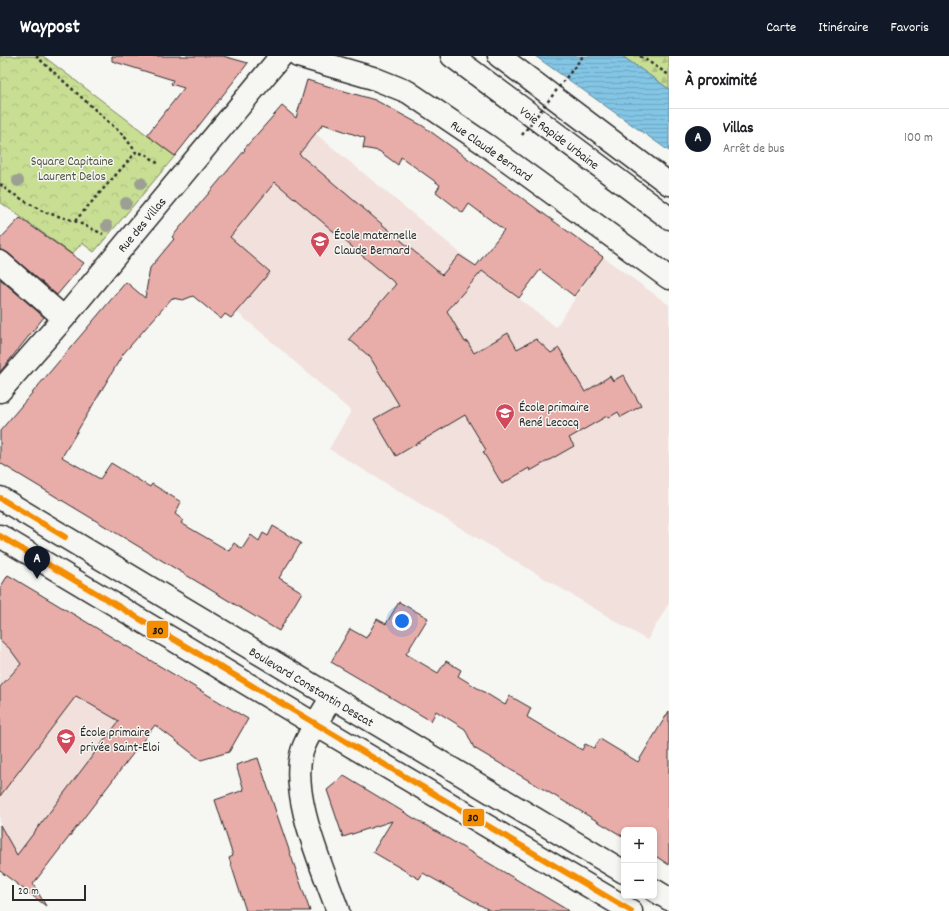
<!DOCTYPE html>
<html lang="fr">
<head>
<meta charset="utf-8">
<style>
	:root { --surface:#fff; --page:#f6f6f6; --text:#202124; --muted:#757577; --line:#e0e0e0; --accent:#111827 }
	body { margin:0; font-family:Dekko,sans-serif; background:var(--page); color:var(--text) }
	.controls { position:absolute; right:12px; bottom:12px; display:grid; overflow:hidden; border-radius:6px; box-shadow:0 2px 6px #0003 }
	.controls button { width:36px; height:36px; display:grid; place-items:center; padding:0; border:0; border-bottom:1px solid var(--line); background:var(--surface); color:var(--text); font:20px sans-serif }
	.scale { position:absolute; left:12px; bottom:10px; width:74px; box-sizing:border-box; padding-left:4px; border:2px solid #2b2b2b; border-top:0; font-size:11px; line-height:14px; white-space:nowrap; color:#2b2b2b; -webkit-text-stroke:3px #f6f6f2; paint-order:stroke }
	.you { position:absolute; left:402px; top:565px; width:14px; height:14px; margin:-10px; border:3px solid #fff; border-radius:50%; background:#1a73e8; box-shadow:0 0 0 6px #1a73e833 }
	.badge { display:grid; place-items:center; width:26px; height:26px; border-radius:50%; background:var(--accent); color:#fff; font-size:13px; font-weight:700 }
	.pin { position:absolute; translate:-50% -33px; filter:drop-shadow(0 1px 2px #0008) }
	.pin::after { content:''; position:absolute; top:21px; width:14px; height:12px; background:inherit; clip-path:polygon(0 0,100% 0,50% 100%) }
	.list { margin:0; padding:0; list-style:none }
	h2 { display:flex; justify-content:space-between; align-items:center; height:52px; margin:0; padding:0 16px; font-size:17px }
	h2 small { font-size:13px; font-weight:400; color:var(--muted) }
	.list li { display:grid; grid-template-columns:26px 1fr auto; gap:12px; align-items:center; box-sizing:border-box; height:60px; padding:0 16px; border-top:1px solid var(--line) }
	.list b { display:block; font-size:15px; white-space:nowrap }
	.list p { margin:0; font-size:13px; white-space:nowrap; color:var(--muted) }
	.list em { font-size:13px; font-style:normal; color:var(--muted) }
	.map { position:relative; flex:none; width:669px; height:855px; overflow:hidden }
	header { display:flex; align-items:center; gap:24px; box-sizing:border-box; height:56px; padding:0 20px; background:var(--accent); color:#fff }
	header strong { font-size:19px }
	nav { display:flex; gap:22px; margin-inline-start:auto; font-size:14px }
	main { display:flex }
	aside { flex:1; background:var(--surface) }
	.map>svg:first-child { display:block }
	.built { fill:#f2e0dc }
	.forest { fill:url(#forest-firs); stroke:#7a845f }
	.park { fill:url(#park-crowns); stroke:#7a845f }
	.water { fill:url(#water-rules); stroke:#60879a }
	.building { fill:#e8ada9; stroke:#2b2b2b; fill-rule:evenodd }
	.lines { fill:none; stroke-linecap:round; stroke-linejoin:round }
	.minor-casing { stroke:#2b2b2b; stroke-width:25 }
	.highway-casing { stroke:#2b2b2b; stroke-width:25 }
	.path { stroke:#2b2b2b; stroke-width:2.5; stroke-dasharray:3 3; stroke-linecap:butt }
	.minor { stroke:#f6f6f2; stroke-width:22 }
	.highway { stroke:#f6f6f2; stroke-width:22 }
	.path-bridge { stroke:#2b2b2b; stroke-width:2.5; stroke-dasharray:3 3; stroke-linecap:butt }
	.bus-1-casing { stroke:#f6f6f2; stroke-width:9 }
	.bus-1 { stroke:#f48d02; stroke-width:6 }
	.tree { fill:#9c9f93 }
	.labels { text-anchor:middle; stroke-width:3; stroke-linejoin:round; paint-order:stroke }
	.street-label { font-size:13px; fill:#2b2b2b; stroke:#f6f6f2 }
	.park-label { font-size:13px; fill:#525845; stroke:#f6f6f2 }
	.poi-label { font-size:13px; fill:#2b2b2b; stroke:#f6f6f2; text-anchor:start }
	.line-badge { stroke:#f6f6f2; stroke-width:1.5 }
	.pale-badge-label { font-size:11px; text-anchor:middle; font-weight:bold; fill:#111 }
</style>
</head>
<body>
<header>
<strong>Waypost</strong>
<nav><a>Carte</a><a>Itinéraire</a><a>Favoris</a></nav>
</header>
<main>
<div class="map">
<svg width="669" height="855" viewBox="0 0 669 855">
	<defs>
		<pattern id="forest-firs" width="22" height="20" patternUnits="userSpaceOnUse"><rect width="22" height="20" fill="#c8de93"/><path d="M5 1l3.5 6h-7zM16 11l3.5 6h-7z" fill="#acbf7f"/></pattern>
		<pattern id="park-crowns" width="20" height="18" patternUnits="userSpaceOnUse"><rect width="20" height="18" fill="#c8de93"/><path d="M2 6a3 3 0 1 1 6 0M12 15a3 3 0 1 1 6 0" fill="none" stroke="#acbf7f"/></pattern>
		<pattern id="water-rules" width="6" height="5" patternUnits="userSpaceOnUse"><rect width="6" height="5" fill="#83c5e4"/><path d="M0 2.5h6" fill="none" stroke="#71a9c4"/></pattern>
	</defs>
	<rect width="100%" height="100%" fill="#f6f6f2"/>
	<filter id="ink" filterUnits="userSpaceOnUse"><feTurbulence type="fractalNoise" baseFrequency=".025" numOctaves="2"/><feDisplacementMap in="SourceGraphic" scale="8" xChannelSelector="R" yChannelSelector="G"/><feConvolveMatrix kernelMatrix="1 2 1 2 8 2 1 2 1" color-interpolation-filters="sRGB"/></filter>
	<g filter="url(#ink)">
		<!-- built -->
		<path class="built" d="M282,50L476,210L556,271L603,201L669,249V547L647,584L329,393L351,355L256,272L163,195Z
			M0,534L187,626L27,836L0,815Z"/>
		<!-- forest -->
		<path class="forest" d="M622,0H669V33Z"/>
		<!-- park -->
		<path class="park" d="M0,0H43L175,100L94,196L82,187L72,198L0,146Z"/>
		<!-- water -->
		<path class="water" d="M535,0H622L669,33V95Z"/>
		<!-- building -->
		<path class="building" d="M112,0H223L248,7L175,100L147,79L184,32L171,28L173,24L112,5Z
			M307,24L375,44L423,70L603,201L574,240L540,214L519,242L482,215L447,255L465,286L467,285L474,297L508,277L517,293L536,283L551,297L559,292L585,336L610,320L613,325L623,319L641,350L621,361L618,356L608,362L607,360L569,382L574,390L530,415L529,412L502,428L483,396L486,394L465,359L396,400L374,363L399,349L370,301L349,283L396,228L275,126L230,181L270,216L231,262L225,258L221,263L193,240L183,244L172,242L123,298L62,401L100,423L111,407L150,431L152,428L181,446L175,458L183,464L181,467L229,495L234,487L242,493L251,479L259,485L263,477L268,480L273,470L301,487L279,522L302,536L279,575L0,407V375L126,226L145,242L150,212L174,183L172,181L245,94L244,93L282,50L296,62ZM323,68L365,82L363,92L379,95L398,109L401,101L440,129L436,136L463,157L469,148L504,174L476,210L459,199L442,219L299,98Z
			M20,162L84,207L57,239L8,197L0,194V183Z
			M0,223L44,261L0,316Z
			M8,519L248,663L229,696L201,704L155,669L33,828L46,850L0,815V769L17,799L119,665L76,640L0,740V631L21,608L10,593L0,584V532Z
			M399,546L428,562L406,598L438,617L446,605L461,614L458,620L505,649L510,640L531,652L527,661L582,694L585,688L594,692L600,683L638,706L669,655V809L654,799V774H624V781L474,692L465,673L436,655L431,665L331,606L350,573L366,582L377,563L386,568Z
			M258,702L277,759L310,855H246L229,802L233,800L215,744L244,734L236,709Z
			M344,720L412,761L569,855H491L423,817L419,823L373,796L392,765L343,781L327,734Z"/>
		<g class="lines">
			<!-- minor casing -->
			<g class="minor-casing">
				<path id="minor" d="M298,0L373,22L408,36L485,88L669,222
					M0,206L64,262
					M0,335L64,262L281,0
					M0,442L624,816
					M0,480L316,669L631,855
					M331,642C323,657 311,673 304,690C286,732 323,813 338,855
					M654,834L669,843"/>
			</g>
			<!-- highway casing -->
			<g class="highway-casing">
				<path id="highway" d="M452,0L669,162
					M499,0L669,128"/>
			</g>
			<!-- path -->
			<path class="path" d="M36,0L124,80L136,96
				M640,0L669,19
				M0,128L8,135L44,156L75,165L103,178
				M75,165L136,96L147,99L160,109"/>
			<!-- minor -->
			<use href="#minor" class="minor"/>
			<!-- highway -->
			<use href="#highway" class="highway"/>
			<!-- path-bridge -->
			<path class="path-bridge" d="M522,79L583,0"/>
			<!-- bus-1 casing -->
			<g class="bus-1-casing">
				<path id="bus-1" d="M0,442L65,481
					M0,480L631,855"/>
			</g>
			<!-- bus-1 -->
			<use href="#bus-1" class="bus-1"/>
		</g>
		<!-- trees -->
		<g class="tree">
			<circle cx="18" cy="125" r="6"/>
			<circle cx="141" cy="127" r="6"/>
			<circle cx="126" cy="147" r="6"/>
			<circle cx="107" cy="170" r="6"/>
		</g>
	</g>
	<!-- icons -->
	<defs>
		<g id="school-pin" transform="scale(1)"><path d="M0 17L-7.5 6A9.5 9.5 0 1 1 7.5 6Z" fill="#d1495b" stroke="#f6f6f2"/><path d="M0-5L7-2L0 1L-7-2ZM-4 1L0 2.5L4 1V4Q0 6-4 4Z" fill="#fff"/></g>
	</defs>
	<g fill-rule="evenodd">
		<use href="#school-pin" x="320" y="185"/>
		<use href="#school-pin" x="505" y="357"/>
		<use href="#school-pin" x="66" y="682"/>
	</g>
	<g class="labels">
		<!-- street labels -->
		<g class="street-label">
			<text transform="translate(560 81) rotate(37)" y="5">Voie Rapide Urbaine</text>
			<text transform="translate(492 94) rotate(35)" y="5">Rue Claude Bernard</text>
			<text transform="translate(141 168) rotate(-50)" y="5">Rue des Villas</text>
			<text transform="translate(312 630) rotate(31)" y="5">Boulevard Constantin Descat</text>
		</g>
		<!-- park labels -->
		<g class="park-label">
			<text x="72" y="109">Square Capitaine<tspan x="72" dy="15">Laurent Delos</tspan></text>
		</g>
		<!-- poi labels -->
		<g class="poi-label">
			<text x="334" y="183">École maternelle<tspan x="334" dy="15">Claude Bernard</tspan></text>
			<text x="519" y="355">École primaire<tspan x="519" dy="15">René Lecocq</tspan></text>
			<text x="80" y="680">École primaire<tspan x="80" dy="15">privée Saint-Eloi</tspan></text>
		</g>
	</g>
	<g class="line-badge">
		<rect x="146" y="564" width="23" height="19" rx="4" fill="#f48d02"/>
		<rect x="462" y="752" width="23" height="19" rx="4" fill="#f48d02"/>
	</g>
	<g class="pale-badge-label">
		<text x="158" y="578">30</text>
		<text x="473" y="765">30</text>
	</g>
</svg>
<div class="controls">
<button>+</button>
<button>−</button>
</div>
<div class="scale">20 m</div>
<div class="you"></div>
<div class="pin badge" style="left:37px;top:523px">A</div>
</div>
<aside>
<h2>À proximité<small></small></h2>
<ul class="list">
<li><span class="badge">A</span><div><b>Villas</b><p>Arrêt de bus</p></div><em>100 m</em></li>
</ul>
</aside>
</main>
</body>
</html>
